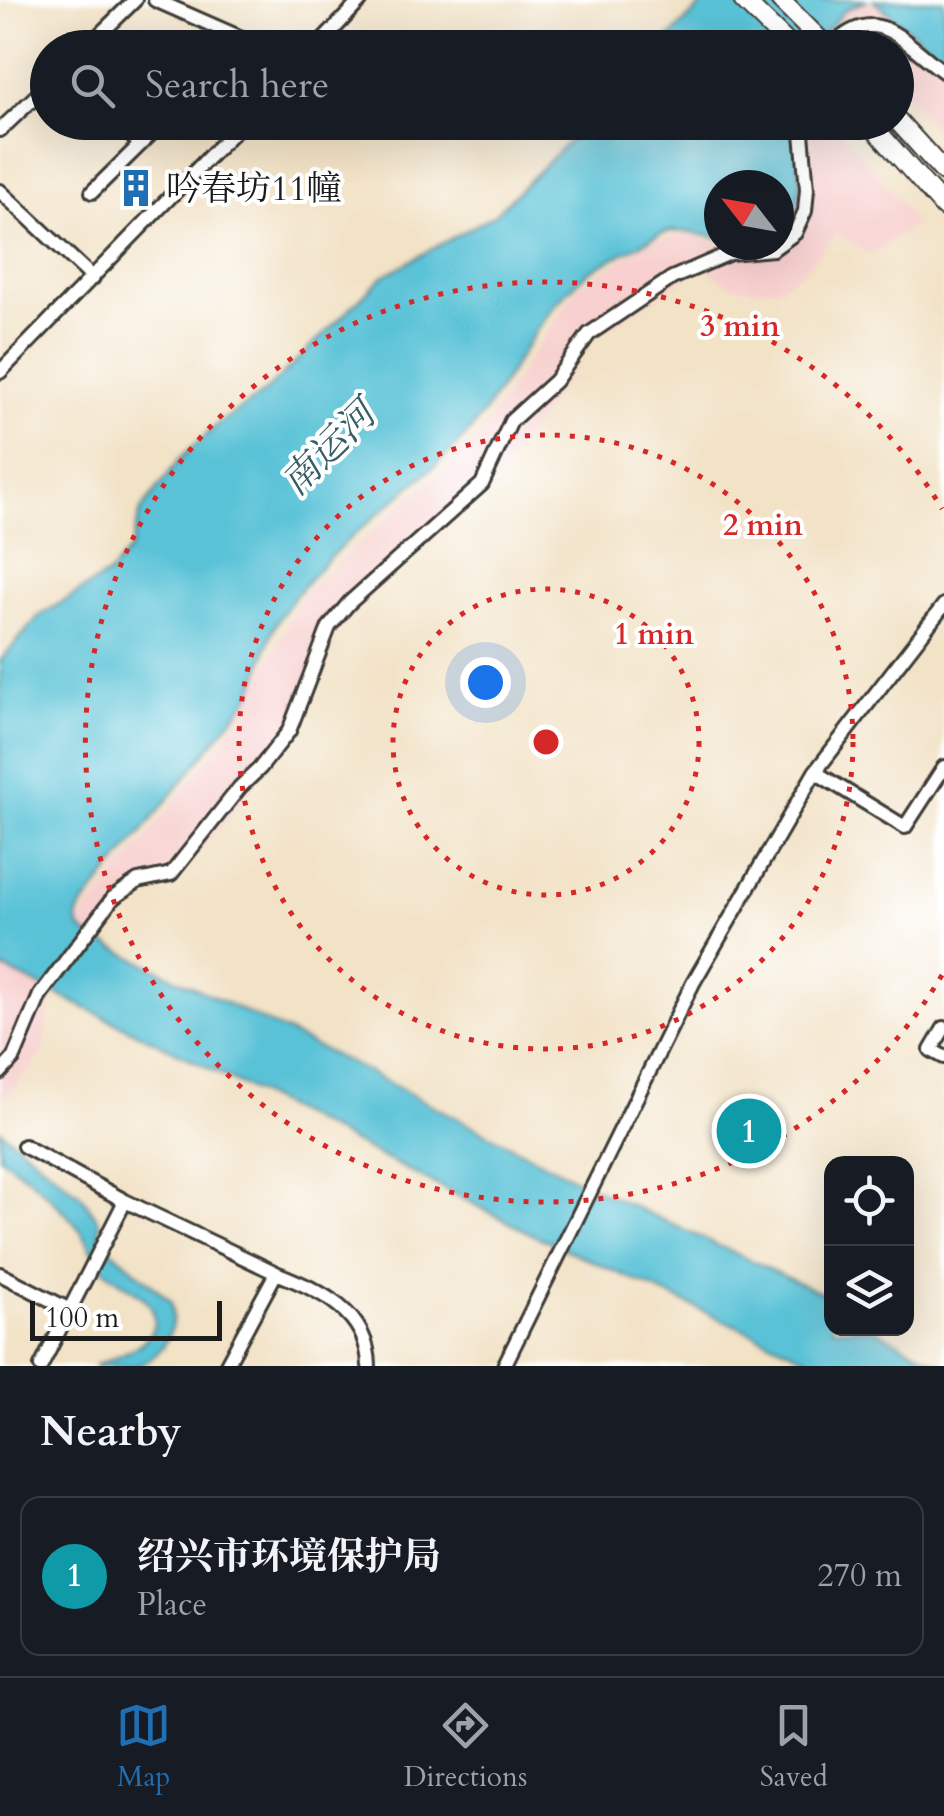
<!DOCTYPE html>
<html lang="en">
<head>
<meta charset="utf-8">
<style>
	:root { --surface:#171b24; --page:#20242c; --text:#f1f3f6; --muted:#9ea1a6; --line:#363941; --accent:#1f6fb2 }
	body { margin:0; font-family:Cardo,"Noto Serif SC",serif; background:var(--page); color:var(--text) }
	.controls { position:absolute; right:30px; bottom:30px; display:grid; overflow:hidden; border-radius:20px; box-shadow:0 10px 40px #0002 }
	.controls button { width:90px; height:90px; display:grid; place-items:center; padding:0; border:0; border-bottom:2px solid var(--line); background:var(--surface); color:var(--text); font:50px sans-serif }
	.compass { position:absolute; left:704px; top:170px; width:90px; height:90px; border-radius:50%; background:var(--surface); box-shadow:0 10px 40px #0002; rotate:301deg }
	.scale { position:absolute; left:30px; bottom:25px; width:192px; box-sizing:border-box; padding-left:10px; border:5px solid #1c1c1c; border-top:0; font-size:28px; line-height:35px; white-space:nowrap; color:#1c1c1c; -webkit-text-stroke:8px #fff; paint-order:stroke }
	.you { position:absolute; left:485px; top:682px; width:35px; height:35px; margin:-25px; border:8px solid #fff; border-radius:50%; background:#1a73e8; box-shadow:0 0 0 15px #1a73e833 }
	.badge { display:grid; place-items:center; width:65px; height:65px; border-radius:50%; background:var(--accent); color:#fff; font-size:32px; font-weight:700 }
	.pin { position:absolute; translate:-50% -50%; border:5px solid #fff; box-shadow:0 2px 10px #0006 }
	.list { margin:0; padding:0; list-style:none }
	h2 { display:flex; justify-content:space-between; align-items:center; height:130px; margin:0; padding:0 40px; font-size:42px }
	h2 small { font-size:32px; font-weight:400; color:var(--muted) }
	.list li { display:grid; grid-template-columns:65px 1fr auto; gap:30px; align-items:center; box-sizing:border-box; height:160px; margin:0 20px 20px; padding:0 20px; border:2px solid var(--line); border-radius:20px }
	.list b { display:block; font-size:38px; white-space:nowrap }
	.list p { margin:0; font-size:32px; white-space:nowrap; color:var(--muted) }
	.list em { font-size:32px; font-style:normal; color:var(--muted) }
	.icon { flex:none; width:55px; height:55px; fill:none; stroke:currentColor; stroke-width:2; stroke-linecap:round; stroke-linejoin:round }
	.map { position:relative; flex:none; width:944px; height:1366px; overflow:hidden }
	.search { position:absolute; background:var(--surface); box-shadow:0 10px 40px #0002; left:30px; right:30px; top:30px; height:110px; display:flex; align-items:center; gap:25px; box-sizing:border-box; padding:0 35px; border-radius:55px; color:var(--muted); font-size:38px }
	.sheet { height:310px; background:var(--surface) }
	nav { display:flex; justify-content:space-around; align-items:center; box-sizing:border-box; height:140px; border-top:2px solid var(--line); background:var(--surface); font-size:28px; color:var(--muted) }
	nav a { display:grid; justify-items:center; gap:5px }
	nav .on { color:var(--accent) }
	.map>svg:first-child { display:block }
	.built { fill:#f7d0cf }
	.water { fill:#5ac2d7; stroke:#3b6f7a; stroke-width:2.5 }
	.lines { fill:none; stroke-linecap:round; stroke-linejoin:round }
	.minor-casing { stroke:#3c3a36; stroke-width:18 }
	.secondary-casing { stroke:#3c3a36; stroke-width:22 }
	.minor { stroke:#fff; stroke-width:12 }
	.secondary { stroke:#fff; stroke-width:18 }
	.ring { fill:none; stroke:#d62828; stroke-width:5; stroke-dasharray:5 10 }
	.labels { text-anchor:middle; stroke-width:8; stroke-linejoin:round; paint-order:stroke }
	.poi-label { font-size:35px; fill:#1c1c1c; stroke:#fff; text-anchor:start }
	.water-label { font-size:38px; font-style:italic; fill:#355e67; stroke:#fff }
	.centre { fill:#d62828; stroke:#fff; stroke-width:5 }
	.ring-label { font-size:30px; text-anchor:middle; font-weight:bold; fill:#d62828; stroke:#fff; stroke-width:8; stroke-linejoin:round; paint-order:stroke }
</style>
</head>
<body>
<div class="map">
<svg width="944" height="1366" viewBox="0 0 944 1366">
	<rect width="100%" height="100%" fill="#fff"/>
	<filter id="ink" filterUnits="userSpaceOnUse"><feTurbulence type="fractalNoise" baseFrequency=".01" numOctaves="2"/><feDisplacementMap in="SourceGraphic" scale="20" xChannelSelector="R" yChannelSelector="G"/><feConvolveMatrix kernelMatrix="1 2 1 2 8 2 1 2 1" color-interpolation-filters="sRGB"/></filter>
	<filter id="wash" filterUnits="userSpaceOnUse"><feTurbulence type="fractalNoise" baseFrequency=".0048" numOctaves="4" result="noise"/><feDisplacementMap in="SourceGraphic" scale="40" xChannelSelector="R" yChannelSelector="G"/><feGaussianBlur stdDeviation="2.25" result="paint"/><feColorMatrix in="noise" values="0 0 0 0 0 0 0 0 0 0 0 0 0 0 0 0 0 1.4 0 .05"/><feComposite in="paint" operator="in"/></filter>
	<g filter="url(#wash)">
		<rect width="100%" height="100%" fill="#f2e2c6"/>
		<!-- built -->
		<path class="built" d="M914,0H944V140L897,84L896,48L861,47L836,22L850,1L879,5L893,17Z
			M795,123H831L883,180L915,224L871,255L837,233L802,272L779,287L752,289L728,284L708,270L697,271L598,334L491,486L378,587L335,633L294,731L263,775L174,882L127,896L92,938L52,998L43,1053L5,1099L0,1094V968L13,970L36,986L73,928L234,726L303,594L477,437L577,287L651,241L687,234L730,247L779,245L798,203L799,154Z"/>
		<!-- water -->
		<path class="water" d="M707,0H868L846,9L813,47L659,48Z
			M873,0H944V53L934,50Z
			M587,123H792C799,157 811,208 779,234V185H719V238C704,236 688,231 674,231C659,232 645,242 632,249C616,257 599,264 585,275C527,322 505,400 451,451C393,505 326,549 281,615C262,644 266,669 248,699L82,907C72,922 80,931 93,938L350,1063L593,1188L821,1293L831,1299L832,1328L874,1329L944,1366H826L538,1237L171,1049L0,967V661L39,616L109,574L131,548L141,510L179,460L219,423L264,393L383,276L494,215Z
			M0,1130L82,1196L99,1221L100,1240L171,1301C177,1329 164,1357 135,1366C123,1366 106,1366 94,1366C113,1357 151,1347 154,1323C158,1296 120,1286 104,1269C94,1258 89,1241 80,1230C57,1202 29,1176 0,1157Z"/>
	</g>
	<g filter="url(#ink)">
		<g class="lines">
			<!-- minor casing -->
			<g class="minor-casing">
				<path id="minor" d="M155,0L246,40L238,48
					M86,48L135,0
					M316,48L361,0
					M830,48C877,0 901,41 944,72
					M117,122L140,144
					M0,130L48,85
					M0,191L93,278
					M92,192L163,122
					M0,372L243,122
					M815,772L905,827L944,767
					M944,1028L931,1050L944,1057
					M0,1073L13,1059L40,995L113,898L138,881L171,874L240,787L260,768L289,731L329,627L349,603L482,484L511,421L555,381L589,334L672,278L730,253L773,249L795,233L805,211L807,189L801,122
					M24,1146L125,1201L276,1273L226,1366
					M276,1273C321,1291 368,1312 369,1366
					M0,1274L70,1310
					M41,1366L125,1201
					M504,1366L693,983L815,772L944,605"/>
			</g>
			<!-- secondary casing -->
			<g class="secondary-casing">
				<path id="secondary" d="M743,0L792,48
					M780,0L828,48
					M896,119L944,172
					M869,122L944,207"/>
			</g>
			<!-- minor -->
			<use href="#minor" class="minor"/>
			<!-- secondary -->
			<use href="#secondary" class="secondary"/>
		</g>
	</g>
	<!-- distance rings -->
	<g class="ring">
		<circle cx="546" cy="742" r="153"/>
		<circle cx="546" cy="742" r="307"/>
		<path d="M942 975A460 460 0 1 1 942 509"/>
	</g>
	<!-- icons -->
	<defs>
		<g id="building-bare" transform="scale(3)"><path d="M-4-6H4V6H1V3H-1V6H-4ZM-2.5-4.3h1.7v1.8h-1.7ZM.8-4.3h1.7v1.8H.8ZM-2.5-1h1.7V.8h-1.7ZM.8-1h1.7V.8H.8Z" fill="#1f6fb2" stroke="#fff" stroke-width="2.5" paint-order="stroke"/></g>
	</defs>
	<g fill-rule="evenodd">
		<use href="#building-bare" x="136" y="188"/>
	</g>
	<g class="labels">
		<!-- poi labels -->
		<g class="poi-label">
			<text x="166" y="200">吟春坊11幢</text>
		</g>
		<!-- water labels -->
		<g class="water-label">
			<text transform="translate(328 448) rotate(-45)" y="13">南运河</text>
		</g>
	</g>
	<circle cx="546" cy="742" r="15" class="centre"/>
	<g class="ring-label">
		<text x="740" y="336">3 min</text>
		<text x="763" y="535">2 min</text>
		<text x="654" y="644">1 min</text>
	</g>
</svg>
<div class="controls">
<button><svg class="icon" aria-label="locate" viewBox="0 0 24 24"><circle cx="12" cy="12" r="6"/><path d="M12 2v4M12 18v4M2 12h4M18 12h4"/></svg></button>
<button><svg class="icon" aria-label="layers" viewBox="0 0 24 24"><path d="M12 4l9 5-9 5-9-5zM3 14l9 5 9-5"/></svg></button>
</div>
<svg class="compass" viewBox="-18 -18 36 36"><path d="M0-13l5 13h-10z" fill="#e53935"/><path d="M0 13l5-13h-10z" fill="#9ea1a6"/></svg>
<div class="scale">100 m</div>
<div class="you"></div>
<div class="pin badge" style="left:749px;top:1131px;background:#0f9aa8">1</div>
<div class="search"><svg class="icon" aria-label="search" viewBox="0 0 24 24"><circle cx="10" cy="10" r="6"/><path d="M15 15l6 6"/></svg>Search here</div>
</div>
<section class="sheet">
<h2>Nearby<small></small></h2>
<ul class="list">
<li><span class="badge" style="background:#0f9aa8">1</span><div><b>绍兴市环境保护局</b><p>Place</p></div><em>270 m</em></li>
</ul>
</section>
<nav>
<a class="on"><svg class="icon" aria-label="map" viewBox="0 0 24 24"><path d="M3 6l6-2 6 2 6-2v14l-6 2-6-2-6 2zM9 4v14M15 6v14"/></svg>Map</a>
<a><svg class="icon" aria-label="directions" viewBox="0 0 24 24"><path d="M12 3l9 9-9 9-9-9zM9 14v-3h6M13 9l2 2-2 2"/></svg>Directions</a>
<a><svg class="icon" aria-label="saved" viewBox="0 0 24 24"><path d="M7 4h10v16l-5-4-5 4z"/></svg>Saved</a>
</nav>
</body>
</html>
